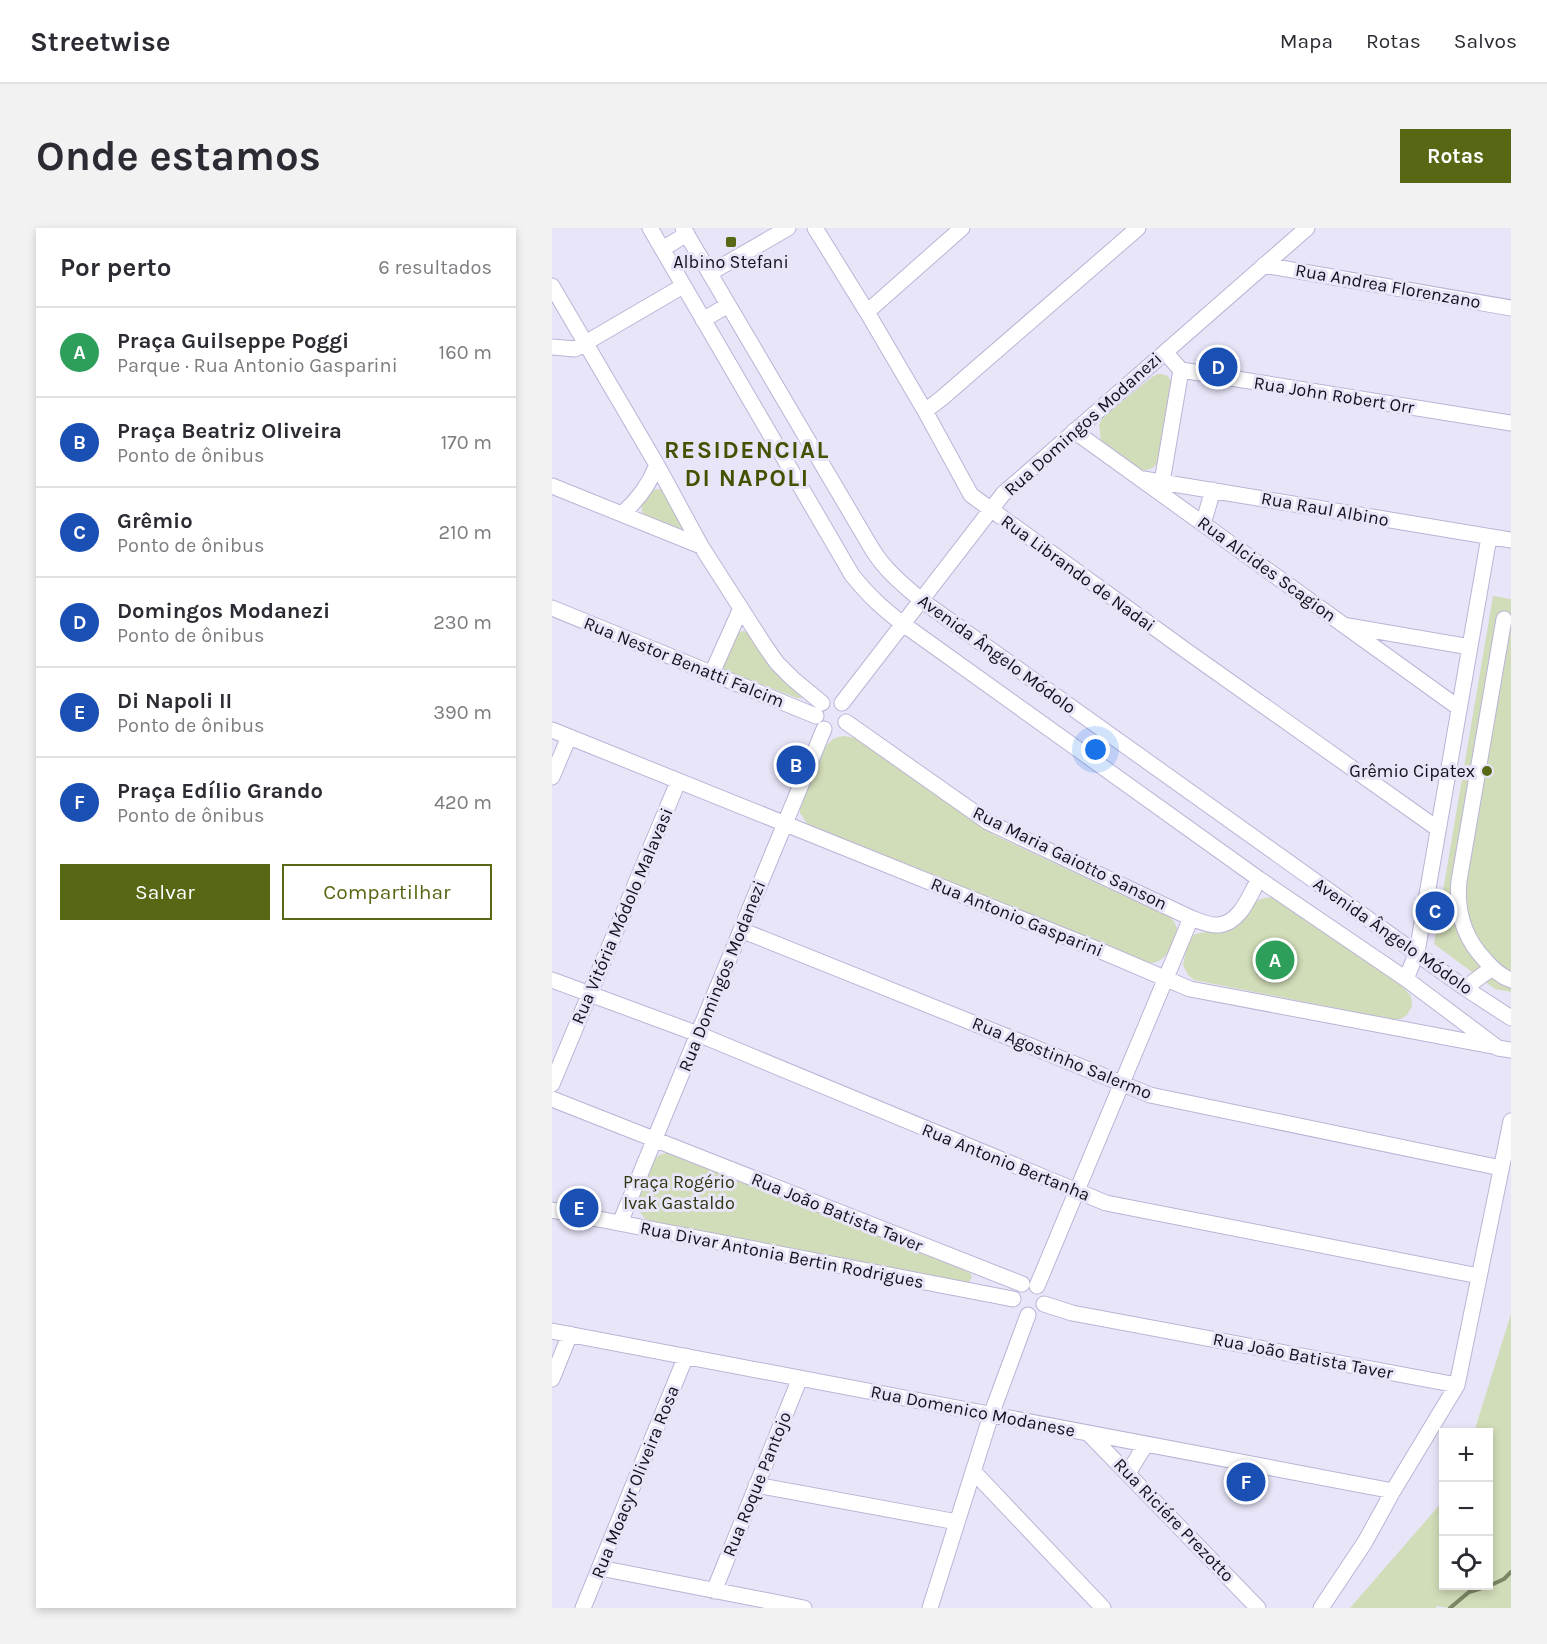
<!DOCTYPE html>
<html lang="pt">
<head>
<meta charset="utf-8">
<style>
	:root { --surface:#fff; --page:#f2f2f3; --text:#2b2b33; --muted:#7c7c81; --line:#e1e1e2; --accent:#566814 }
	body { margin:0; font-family:Karla,sans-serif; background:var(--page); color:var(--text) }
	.controls { position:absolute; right:18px; bottom:18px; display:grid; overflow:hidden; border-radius:0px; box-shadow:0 3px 9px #0003 }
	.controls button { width:54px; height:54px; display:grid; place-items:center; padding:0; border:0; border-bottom:2px solid var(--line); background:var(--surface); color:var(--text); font:30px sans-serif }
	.you { position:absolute; left:544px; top:522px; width:21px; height:21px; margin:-15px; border:4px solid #fff; border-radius:50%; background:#1a73e8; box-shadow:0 0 0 9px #1a73e833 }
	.badge { display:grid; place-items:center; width:39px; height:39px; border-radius:50%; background:var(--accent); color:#fff; font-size:20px; font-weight:700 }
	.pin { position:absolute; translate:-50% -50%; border:3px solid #fff; box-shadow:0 2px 6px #0006 }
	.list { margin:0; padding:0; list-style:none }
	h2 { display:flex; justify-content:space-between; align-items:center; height:78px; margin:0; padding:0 24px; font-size:26px }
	h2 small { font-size:20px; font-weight:400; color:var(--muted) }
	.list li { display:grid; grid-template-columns:39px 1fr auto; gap:18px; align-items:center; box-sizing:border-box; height:90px; padding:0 24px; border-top:2px solid var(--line) }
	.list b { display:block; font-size:22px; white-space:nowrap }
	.list p { margin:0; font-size:20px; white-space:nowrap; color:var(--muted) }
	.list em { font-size:20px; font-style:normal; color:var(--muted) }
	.actions { display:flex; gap:12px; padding:18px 24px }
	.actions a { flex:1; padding:14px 0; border:2px solid var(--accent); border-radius:0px; text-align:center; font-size:21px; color:var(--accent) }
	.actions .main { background:var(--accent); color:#fff }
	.icon { flex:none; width:33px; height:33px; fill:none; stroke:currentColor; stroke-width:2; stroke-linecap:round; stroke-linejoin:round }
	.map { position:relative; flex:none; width:959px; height:1380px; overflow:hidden; border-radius:0px }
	header { display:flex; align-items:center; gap:36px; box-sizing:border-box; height:84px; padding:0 30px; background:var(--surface); border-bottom:2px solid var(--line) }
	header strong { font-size:28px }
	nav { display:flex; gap:33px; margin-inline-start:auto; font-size:21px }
	.intro { display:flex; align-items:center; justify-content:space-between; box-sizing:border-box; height:144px; padding:0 36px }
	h1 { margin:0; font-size:42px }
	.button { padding:15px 27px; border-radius:0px; background:var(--accent); color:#fff; font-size:21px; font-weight:700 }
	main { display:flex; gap:36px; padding:0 36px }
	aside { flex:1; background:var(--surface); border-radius:0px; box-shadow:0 3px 9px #0003 }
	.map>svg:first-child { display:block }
	.green { fill:#d1dcb8 }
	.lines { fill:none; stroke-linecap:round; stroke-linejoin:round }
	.stream { stroke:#7c8665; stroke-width:4 }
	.minor-casing { stroke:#bab4d6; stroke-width:17 }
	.minor { stroke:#fff; stroke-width:15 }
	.poi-dot { fill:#566814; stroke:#e8e5f9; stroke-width:2 }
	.labels { text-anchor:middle; stroke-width:6; stroke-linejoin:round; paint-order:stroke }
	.poi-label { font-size:18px; fill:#13111c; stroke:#e8e5f9 }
	.street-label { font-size:18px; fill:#13111c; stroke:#e8e5f9 }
	.park-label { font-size:18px; fill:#2d370f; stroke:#e8e5f9 }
	.district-label { font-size:24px; font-weight:bold; letter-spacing:1.5px; fill:#425200; stroke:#e8e5f9 }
</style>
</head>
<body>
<header>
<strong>Streetwise</strong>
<nav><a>Mapa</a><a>Rotas</a><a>Salvos</a></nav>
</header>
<div class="intro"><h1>Onde estamos</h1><a class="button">Rotas</a></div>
<main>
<aside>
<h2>Por perto<small>6 resultados</small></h2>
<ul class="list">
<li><span class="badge" style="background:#2e9e5b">A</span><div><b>Praça Guilseppe Poggi</b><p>Parque · Rua Antonio Gasparini</p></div><em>160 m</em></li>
<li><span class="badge" style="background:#1a4fb4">B</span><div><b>Praça Beatriz Oliveira</b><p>Ponto de ônibus</p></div><em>170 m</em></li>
<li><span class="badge" style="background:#1a4fb4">C</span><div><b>Grêmio</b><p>Ponto de ônibus</p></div><em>210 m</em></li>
<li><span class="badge" style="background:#1a4fb4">D</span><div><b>Domingos Modanezi</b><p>Ponto de ônibus</p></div><em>230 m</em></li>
<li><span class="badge" style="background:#1a4fb4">E</span><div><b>Di Napoli II</b><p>Ponto de ônibus</p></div><em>390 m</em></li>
<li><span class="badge" style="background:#1a4fb4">F</span><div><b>Praça Edílio Grando</b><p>Ponto de ônibus</p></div><em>420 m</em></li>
</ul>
<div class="actions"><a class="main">Salvar</a><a>Compartilhar</a></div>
</aside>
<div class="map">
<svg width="959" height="1380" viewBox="0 0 959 1380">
	<rect width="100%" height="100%" fill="#e8e5f9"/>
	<!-- green -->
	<path class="green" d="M606,146C614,146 617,148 620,155L606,235C600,241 596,243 588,242L549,213L547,197L550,190L600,149Z
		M109,261L113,264L133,303L91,286C87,276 93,270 99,262Z
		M941,368L959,371V764L943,761L882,716Z
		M190,403L195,404L220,440L250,470H245L172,442V437L186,405Z
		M291,508L304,510L310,513L440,606L618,689C621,692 625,697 625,702C624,713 615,731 604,734C598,736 594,734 589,733L256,597L248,585V576C255,560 266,525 278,514C281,510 286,509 291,508Z
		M720,669L727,672L851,759L859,768L860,778L855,787L849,791H839L642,752L636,747L631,737L636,714L641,707C655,702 676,704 688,695C704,682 695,671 720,669Z
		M120,924L414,1043L419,1046L420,1049L417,1054L413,1055L96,994C91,989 87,984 86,977C84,970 97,937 102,932C107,926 112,925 120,924Z
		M959,1086V1380H897L885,1378L884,1380H798L891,1273V1358H936V1204H922Z"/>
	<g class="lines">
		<!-- stream -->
		<path class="stream" d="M898,1380L917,1364L937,1358L952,1351L959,1344"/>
		<!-- minor casing -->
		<g class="minor-casing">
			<path id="minor" d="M98,0L300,347C317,368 330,380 351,396L707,651L854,751L946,820L959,822
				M131,0L320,321C333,342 350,356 369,372L913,760L959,790
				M263,0L315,84L373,183L419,267L636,424L886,601
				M110,21L135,6
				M712,37L959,80
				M158,45L236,0
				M0,58L105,237L149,318L213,418L225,435L241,451L270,475
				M315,84L410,0
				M151,92L176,77
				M0,119L23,121L131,58
				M613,124L629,142L959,195
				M373,183L390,170L586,0
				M522,203L907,480
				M591,251L959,312
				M610,254L629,142
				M0,258L149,318
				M70,286C86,272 97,257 105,237
				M651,296L661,262
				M0,380L264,488
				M952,391L907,653C904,683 912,710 933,732C941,741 948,748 959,752
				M796,398L918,419
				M160,445L189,380
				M290,475L451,266L755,0
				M294,494L436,594L639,690C647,693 658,698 667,697C689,694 697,668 707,651
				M0,502L549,723L638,761L940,818
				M0,549L17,509
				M189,702L476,817L598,867L949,940
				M854,751L865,724L937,309
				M0,752L146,806L554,975L927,1048
				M913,760L940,740
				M0,856L126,554
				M0,871L470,1056
				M0,982L461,1071
				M68,995L272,501
				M485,1058L639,690
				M492,1076L520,1085L905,1157
				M0,1103L841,1263
				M0,1151L18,1106
				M537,1206L706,1380
				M421,1243L551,1380
				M576,1245L594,1216
				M204,1257L405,1294
				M48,1340L252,1380
				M162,1363L248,1150
				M31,1380L134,1128
				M378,1380L439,1187L476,1087
				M769,1380L813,1314L841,1263L905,1157L959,893"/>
		</g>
		<!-- minor -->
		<use href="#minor" class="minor"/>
	</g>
	<!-- markers -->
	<g class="poi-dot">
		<rect x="173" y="8" width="12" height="12" rx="3"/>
		<circle cx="935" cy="543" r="6"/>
	</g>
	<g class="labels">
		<!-- poi labels -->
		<g class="poi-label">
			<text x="179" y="40">Albino Stefani</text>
			<text x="923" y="549" text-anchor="end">Grêmio Cipatex</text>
		</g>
		<!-- street labels -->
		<g class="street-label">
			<text transform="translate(836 58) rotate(10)" y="6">Rua Andrea Florenzano</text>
			<text transform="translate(782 167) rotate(9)" y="6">Rua John Robert Orr</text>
			<text transform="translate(531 196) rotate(-42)" y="6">Rua Domingos Modanezi</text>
			<text transform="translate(773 281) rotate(10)" y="6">Rua Raul Albino</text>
			<text transform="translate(715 341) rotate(36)" y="6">Rua Alcides Scagion</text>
			<text transform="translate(526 345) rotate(36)" y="6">Rua Librando de Nadai</text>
			<text transform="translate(445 426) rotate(36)" y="6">Avenida Ângelo Módolo</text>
			<text transform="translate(132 434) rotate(22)" y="6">Rua Nestor Benatti Falcim</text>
			<text transform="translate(518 630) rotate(26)" y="6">Rua Maria Gaiotto Sanson</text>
			<text transform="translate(70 688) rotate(-67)" y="6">Rua Vitória Módolo Malavasi</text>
			<text transform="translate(465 689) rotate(22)" y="6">Rua Antonio Gasparini</text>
			<text transform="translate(841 708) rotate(35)" y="6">Avenida Ângelo Módolo</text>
			<text transform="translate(170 748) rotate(-68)" y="6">Rua Domingos Modanezi</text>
			<text transform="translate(510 830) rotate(22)" y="6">Rua Agostinho Salermo</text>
			<text transform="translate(454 934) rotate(22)" y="6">Rua Antonio Bertanha</text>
			<text transform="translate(285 984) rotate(22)" y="6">Rua João Batista Taver</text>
			<text transform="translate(230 1027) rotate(11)" y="6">Rua Divar Antonia Bertin Rodrigues</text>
			<text transform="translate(751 1128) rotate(11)" y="6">Rua João Batista Taver</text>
			<text transform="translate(421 1183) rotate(11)" y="6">Rua Domenico Modanese</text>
			<text transform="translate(83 1254) rotate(-68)" y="6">Rua Moacyr Oliveira Rosa</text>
			<text transform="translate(205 1256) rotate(-68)" y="6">Rua Roque Pantojo</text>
			<text transform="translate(622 1292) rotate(46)" y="6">Rua Riciére Prezotto</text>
		</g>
		<!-- park labels -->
		<g class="park-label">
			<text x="127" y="960">Praça Rogério<tspan x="127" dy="21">Ivak Gastaldo</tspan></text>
		</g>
		<!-- district labels -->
		<g class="district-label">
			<text x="195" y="230">RESIDENCIAL<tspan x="195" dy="28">DI NAPOLI</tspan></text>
		</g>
	</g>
</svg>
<div class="controls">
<button>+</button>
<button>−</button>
<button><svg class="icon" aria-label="locate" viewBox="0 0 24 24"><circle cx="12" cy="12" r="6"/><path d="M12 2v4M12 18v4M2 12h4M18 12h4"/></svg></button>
</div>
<div class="you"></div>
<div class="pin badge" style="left:723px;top:732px;background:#2e9e5b">A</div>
<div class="pin badge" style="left:244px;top:537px;background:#1a4fb4">B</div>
<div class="pin badge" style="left:883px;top:683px;background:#1a4fb4">C</div>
<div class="pin badge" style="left:666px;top:139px;background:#1a4fb4">D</div>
<div class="pin badge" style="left:27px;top:980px;background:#1a4fb4">E</div>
<div class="pin badge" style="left:694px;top:1254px;background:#1a4fb4">F</div>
</div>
</main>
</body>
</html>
